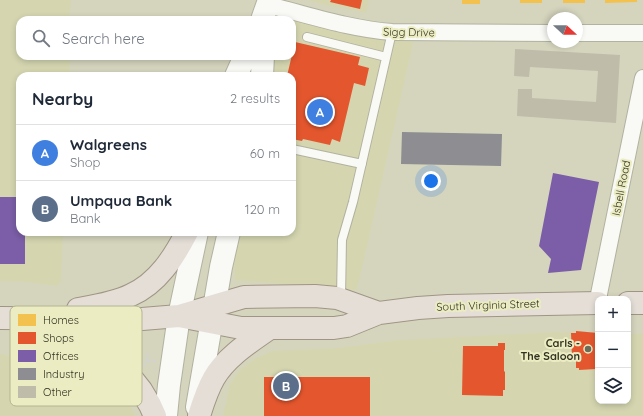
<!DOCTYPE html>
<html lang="en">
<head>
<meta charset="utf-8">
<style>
	:root { --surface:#fff; --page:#f6f6f7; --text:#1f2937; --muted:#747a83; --line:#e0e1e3; --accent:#6b6c59 }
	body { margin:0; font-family:Quicksand,sans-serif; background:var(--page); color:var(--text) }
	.controls { position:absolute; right:12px; bottom:12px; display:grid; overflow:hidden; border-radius:8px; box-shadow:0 2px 6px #0003 }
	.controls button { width:36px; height:36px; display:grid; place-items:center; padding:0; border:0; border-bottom:1px solid var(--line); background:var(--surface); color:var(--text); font:20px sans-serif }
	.compass { position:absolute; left:547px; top:12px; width:36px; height:36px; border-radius:50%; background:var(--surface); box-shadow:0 2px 6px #0003; rotate:111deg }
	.you { position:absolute; left:431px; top:181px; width:14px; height:14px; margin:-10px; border:3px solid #fff; border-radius:50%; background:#1a73e8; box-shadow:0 0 0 6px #1a73e833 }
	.badge { display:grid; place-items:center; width:26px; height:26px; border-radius:50%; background:var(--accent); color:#fff; font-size:13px; font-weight:700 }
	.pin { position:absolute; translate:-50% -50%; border:2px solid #fff; box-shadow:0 1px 4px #0006 }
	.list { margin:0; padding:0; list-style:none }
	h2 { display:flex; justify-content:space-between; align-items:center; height:52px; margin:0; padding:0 16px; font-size:17px }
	h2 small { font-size:13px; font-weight:400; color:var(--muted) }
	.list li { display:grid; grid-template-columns:26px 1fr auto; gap:12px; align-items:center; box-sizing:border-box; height:56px; padding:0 16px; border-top:1px solid var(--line) }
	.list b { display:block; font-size:15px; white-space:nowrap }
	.list p { margin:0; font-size:13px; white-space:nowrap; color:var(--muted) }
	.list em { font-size:13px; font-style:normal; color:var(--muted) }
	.icon { flex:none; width:22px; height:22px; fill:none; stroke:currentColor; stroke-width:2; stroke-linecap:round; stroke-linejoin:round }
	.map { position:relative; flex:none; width:643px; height:416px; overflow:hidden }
	.search { position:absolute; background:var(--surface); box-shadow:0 2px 6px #0003; left:16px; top:16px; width:280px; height:44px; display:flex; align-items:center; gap:10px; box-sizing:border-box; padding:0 14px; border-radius:12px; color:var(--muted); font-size:15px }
	.panel { position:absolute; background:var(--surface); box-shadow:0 2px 6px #0003; left:16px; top:72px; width:280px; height:164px; border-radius:12px }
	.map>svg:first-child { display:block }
	.built { fill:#d5d6b0 }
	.homes { fill:#f2c14e }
	.shops { fill:#e4572e }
	.offices { fill:#7b5ea7 }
	.industry { fill:#8d8d92 }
	.building { fill:#bfbcaa }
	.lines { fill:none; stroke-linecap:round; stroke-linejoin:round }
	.lane-casing { stroke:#b2b2a0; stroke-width:10 }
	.street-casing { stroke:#b2b2a0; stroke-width:18 }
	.secondary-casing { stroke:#b2b2a0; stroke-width:24 }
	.primary-casing { stroke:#a09584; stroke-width:24 }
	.path { stroke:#d2d3cc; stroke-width:2.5; stroke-dasharray:4 2; stroke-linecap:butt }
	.lane { stroke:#f9f9f5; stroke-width:8 }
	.street { stroke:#f9f9f5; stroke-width:16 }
	.secondary { stroke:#f9f9f5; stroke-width:22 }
	.primary { stroke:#e4ded7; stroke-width:22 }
	.poi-dot { fill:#6b6c59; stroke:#ebecc1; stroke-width:1.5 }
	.labels { text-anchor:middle; stroke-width:4; stroke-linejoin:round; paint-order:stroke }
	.street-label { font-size:11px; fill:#323322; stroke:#ebecc1 }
	.poi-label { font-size:11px; font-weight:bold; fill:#323322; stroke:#ebecc1; text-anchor:end }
	.key { fill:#ebecc1; stroke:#b4b491; stroke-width:1 }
	.key-label { font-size:11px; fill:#323322 }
</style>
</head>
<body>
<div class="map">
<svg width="643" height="416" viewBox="0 0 643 416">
	<rect width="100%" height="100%" fill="#d5d5be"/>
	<!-- built -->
	<path class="built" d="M0,0H71L69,20H20V56H70L69,76H20V232H63L61,281L57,286L29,282L0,281Z
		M308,0H369L366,13L321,4Z
		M279,15L414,39L357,290L235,280L234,232H292V76H266L270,56H292V20H278Z
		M554,332L598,333V401H628V334H643V416H223L230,384L240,370L256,358L273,351L338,348L400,340Z
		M0,354L16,357L50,355L99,371L122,392L130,403L135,416H0Z"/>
	<!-- homes -->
	<path class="homes" d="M462,0H480V4H462Z
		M520,0H542V3H520Z
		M563,0H585V3H563Z
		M605,0H637V2L605,3Z"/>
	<!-- shops -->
	<path class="shops" d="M331,0H362L360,9L330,2Z
		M295,42L360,57L358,65L369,68L365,86L354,83L340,142L332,139L330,145L303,139L302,141L292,139V76H287Z
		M576,331L598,333V346H595V353H598V371L596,369L579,370V368H576V359H572L571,333H576Z
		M498,343H505V350H504V371L505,372V390H503V396L462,395L463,346H498Z
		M264,377H370V416H264Z"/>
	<!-- offices -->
	<path class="offices" d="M553,173L599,182L581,270L548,273L551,259L539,246Z
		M0,197H20V232H25V264H0Z"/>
	<!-- industry -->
	<path class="industry" d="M402,132L502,134L501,166L401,164Z"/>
	<!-- building -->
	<path class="building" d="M515,49L620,55L616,123L517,116L518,89H532V98L596,102L598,71L530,67L529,77L514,76Z"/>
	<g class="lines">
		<!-- lane casing -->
		<g class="lane-casing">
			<path id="lane" d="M307,37L386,57
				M292,149L362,164
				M341,298L342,240L353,202L392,32"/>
		</g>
		<!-- street casing -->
		<g class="street-casing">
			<path id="street" d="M268,5C309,15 350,29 392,32L553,33
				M577,33H643
				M598,299L643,78"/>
		</g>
		<!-- secondary casing -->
		<g class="secondary-casing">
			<path id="secondary" d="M262,20L269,0
				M236,76L245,56
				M262,76L263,56
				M197,407L221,267L229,232
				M166,416L169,385L179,316L197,232"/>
		</g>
		<!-- primary casing -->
		<g class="primary-casing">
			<path id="primary" d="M628,303H643
				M78,309C95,306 115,303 131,295C158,283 174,257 187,232
				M179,316L241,328H334L347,326L379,313L418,308L448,306L598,303
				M0,318L142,319L179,316L244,297L315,296L337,298L379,313
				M35,319L116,365L130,376L141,390L150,405L155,416
				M199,416C203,403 207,390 214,378C226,357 250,342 270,328"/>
		</g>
		<!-- path -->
		<path class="path" d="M147,361L148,353
			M143,366L147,361H156"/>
		<!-- lane -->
		<use href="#lane" class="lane"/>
		<!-- street -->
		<use href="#street" class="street"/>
		<!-- secondary -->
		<use href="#secondary" class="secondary"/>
		<!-- primary -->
		<use href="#primary" class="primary"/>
	</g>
	<!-- markers -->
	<circle class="poi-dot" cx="588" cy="349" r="4"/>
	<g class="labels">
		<!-- street labels -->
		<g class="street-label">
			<text transform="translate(409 32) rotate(1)" y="4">Sigg Drive</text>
			<text transform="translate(621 188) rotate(-79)" y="4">Isbell Road</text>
			<text transform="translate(488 305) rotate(-2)" y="4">South Virginia Street</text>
		</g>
		<!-- poi labels -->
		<g class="poi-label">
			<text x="580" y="347">Carls -<tspan x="580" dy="13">The Saloon</tspan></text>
		</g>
	</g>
	<!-- legend -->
	<rect x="10" y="306" width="132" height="100" rx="6" class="key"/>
	<rect x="18" y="314" width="18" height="12" fill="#f2c14e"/>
	<rect x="18" y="332" width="18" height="12" fill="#e4572e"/>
	<rect x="18" y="350" width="18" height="12" fill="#7b5ea7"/>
	<rect x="18" y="368" width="18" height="12" fill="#8d8d92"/>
	<rect x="18" y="386" width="18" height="12" fill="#bfbcaa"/>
	<g class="key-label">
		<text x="43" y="324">Homes</text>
		<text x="43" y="342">Shops</text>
		<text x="43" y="360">Offices</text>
		<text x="43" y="378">Industry</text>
		<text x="43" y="396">Other</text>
	</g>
</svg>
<div class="controls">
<button>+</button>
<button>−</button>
<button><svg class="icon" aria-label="layers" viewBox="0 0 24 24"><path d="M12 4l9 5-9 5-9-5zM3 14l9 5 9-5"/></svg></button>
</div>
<svg class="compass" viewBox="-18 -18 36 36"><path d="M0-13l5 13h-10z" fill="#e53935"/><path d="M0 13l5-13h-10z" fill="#747a83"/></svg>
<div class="you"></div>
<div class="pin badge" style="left:320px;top:112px;background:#3f7fe0">A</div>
<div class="pin badge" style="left:286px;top:386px;background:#5c6f8a">B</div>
<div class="search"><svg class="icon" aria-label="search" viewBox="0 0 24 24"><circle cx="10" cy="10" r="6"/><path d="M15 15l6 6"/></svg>Search here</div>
<section class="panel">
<h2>Nearby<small>2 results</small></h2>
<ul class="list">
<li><span class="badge" style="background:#3f7fe0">A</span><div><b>Walgreens</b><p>Shop</p></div><em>60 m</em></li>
<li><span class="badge" style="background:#5c6f8a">B</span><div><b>Umpqua Bank</b><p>Bank</p></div><em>120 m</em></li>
</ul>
</section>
</div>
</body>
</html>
